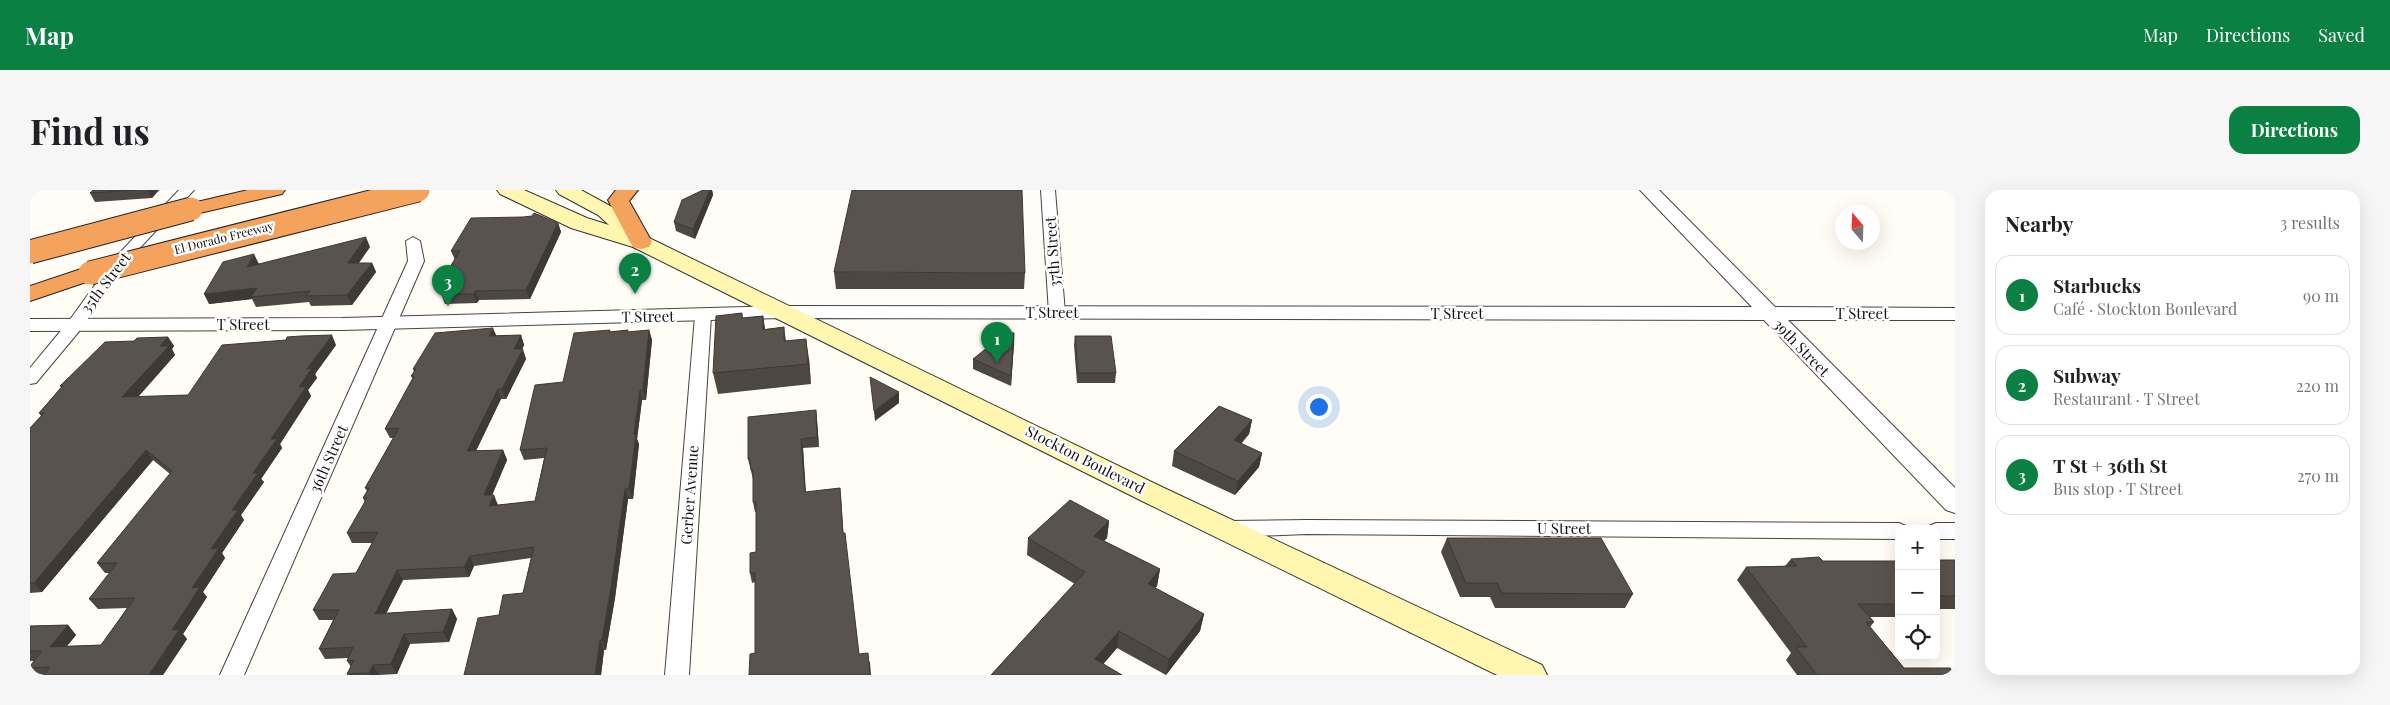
<!DOCTYPE html>
<html lang="en">
<head>
<meta charset="utf-8">
<style>
	:root { --surface:#fff; --page:#f6f6f6; --text:#202124; --muted:#757577; --line:#e0e0e0; --accent:#0b8043 }
	body { margin:0; font-family:"Playfair Display",serif; background:var(--page); color:var(--text) }
	.controls { position:absolute; right:15px; bottom:15px; display:grid; overflow:hidden; border-radius:10px; box-shadow:0 5px 20px #0002 }
	.controls button { width:45px; height:45px; display:grid; place-items:center; padding:0; border:0; border-bottom:1px solid var(--line); background:var(--surface); color:var(--text); font:25px sans-serif }
	.compass { position:absolute; left:1805px; top:15px; width:45px; height:45px; border-radius:50%; background:var(--surface); box-shadow:0 5px 20px #0002; rotate:341deg }
	.you { position:absolute; left:1288px; top:216px; width:18px; height:18px; margin:-12px; border:4px solid #fff; border-radius:50%; background:#1a73e8; box-shadow:0 0 0 8px #1a73e833 }
	.badge { display:grid; place-items:center; width:32px; height:32px; border-radius:50%; background:var(--accent); color:#fff; font-size:16px; font-weight:700 }
	.pin { position:absolute; translate:-50% -41px; filter:drop-shadow(0 1px 2px #0008) }
	.pin::after { content:''; position:absolute; top:26px; width:18px; height:15px; background:inherit; clip-path:polygon(0 0,100% 0,50% 100%) }
	.list { margin:0; padding:0; list-style:none }
	h2 { display:flex; justify-content:space-between; align-items:center; height:65px; margin:0; padding:0 20px; font-size:21px }
	h2 small { font-size:16px; font-weight:400; color:var(--muted) }
	.list li { display:grid; grid-template-columns:32px 1fr auto; gap:15px; align-items:center; box-sizing:border-box; height:80px; margin:0 10px 10px; padding:0 10px; border:1px solid var(--line); border-radius:15px }
	.list b { display:block; font-size:19px; white-space:nowrap }
	.list p { margin:0; font-size:16px; white-space:nowrap; color:var(--muted) }
	.list em { font-size:16px; font-style:normal; color:var(--muted) }
	.icon { flex:none; width:28px; height:28px; fill:none; stroke:currentColor; stroke-width:2; stroke-linecap:round; stroke-linejoin:round }
	.map { position:relative; flex:none; width:1925px; height:485px; overflow:hidden; border-radius:15px }
	header { display:flex; align-items:center; gap:30px; box-sizing:border-box; height:70px; padding:0 25px; background:var(--accent); color:#fff }
	header strong { font-size:24px }
	nav { display:flex; gap:28px; margin-inline-start:auto; font-size:18px }
	.intro { display:flex; align-items:center; justify-content:space-between; box-sizing:border-box; height:120px; padding:0 30px }
	h1 { margin:0; font-size:35px }
	.button { padding:12px 22px; border-radius:15px; background:var(--accent); color:#fff; font-size:18px; font-weight:700 }
	main { display:flex; gap:30px; padding:0 30px }
	aside { flex:1; background:var(--surface); border-radius:15px; box-shadow:0 5px 20px #0002 }
	.map>svg:first-child { display:block }
	.lines { fill:none; stroke-linecap:round; stroke-linejoin:round }
	.minor-casing { stroke:#444; stroke-width:2 }
	.tertiary-casing { stroke:#444; stroke-width:2 }
	.secondary-casing { stroke:#333; stroke-width:2 }
	.motorway-casing { stroke:#222; stroke-width:2 }
	.minor { fill:#fff; fill-rule:evenodd }
	.tertiary { fill:#fff; fill-rule:evenodd }
	.secondary { fill:#fff6b0; fill-rule:evenodd }
	.motorway { fill:#f5a25d; fill-rule:evenodd }
	.motorway-bridge-casing { stroke:#222; stroke-width:25; stroke-linecap:butt }
	.motorway-bridge { stroke:#f5a25d; stroke-width:23 }
	.wall { fill:#4d4742 }
	.shaded-wall { fill:#3f3936 }
	.building { fill:#5a524d; stroke:#3f3936 }
	.labels { text-anchor:middle; stroke-width:5; stroke-linejoin:round; paint-order:stroke }
	.far-street-label { font-size:12px; fill:#111; stroke:#fff }
	.street-label { font-size:15px; fill:#111; stroke:#fff }
</style>
</head>
<body>
<header>
<strong>Map</strong>
<nav><a>Map</a><a>Directions</a><a>Saved</a></nav>
</header>
<div class="intro"><h1>Find us</h1><a class="button">Directions</a></div>
<main>
<div class="map">
<svg width="1925" height="485" viewBox="0 0 1925 485">
	<rect width="100%" height="100%" fill="#fffdf5"/>
	<g class="lines">
		<!-- minor casing -->
		<g class="minor-casing">
			<path id="minor" d="M149,0H164L93,76L51,139L6,193L0,194V178L39,131L83,70Z
				M1011,0H1025L1035,123L1033,126H1021L1019,123Z
				M383,47L390,51L394,71L214,485H190L378,71L376,51Z
				M673,121L679,123L681,126L659,485H635L665,126L667,123Z
				M1277,330L1869,333L1876,336L1878,339H1869V349L1277,344L1199,347L1192,344L1189,339L1192,334L1199,331Z
				M1906,333H1925V349H1906V339H1897L1899,336Z"/>
		</g>
		<!-- tertiary casing -->
		<g class="tertiary-casing">
			<path id="tertiary" d="M1610,0H1629L1745,117L1925,118V130H1758L1925,298V323L1916,320L1734,130L752,128L312,140L0,141V129L312,128L752,116L1722,117Z"/>
		</g>
		<!-- secondary casing -->
		<g class="secondary-casing">
			<path id="secondary" d="M467,0H494L557,28L579,35L568,25L529,4L526,0H551L582,17L615,46L1132,297L1512,475L1517,485H1467L1112,311L603,57L541,38L470,4Z"/>
		</g>
		<!-- motorway casing -->
		<g class="motorway-casing">
			<path id="motorway" d="M218,0H255L252,4L161,25L154,23L151,19L154,15Z
				M586,0H608L599,11L622,52L619,57L611,59L603,57L600,52L578,10Z
				M60,76L68,78L71,83L68,88L0,111V96Z"/>
		</g>
		<!-- minor -->
		<use href="#minor" class="minor"/>
		<!-- tertiary -->
		<use href="#tertiary" class="tertiary"/>
		<!-- secondary -->
		<use href="#secondary" class="secondary"/>
		<!-- motorway -->
		<use href="#motorway" class="motorway"/>
		<!-- motorway-bridge casing -->
		<g class="motorway-bridge-casing">
			<path id="motorway-bridge" d="M0,62L161,19
				M60,83L388,0"/>
		</g>
		<!-- motorway-bridge -->
		<use href="#motorway-bridge" class="motorway-bridge"/>
	</g>
	<!-- wall -->
	<path class="wall" d="M63,0H129L122,8L65,12L60,3Z
		M673,0H682L683,5L665,49L646,41L644,32Z
		M528,33L531,42L500,109L449,110L447,113L415,114L408,96L425,70L421,61Z
		M340,57L329,73H342L346,82L322,115L281,116L279,112L226,117L222,109L179,114L229,74Z
		M804,82L995,83L994,99H806Z
		M712,123L713,128L733,126L735,139L754,137L756,151L779,169L781,194L688,204L683,183Z
		M580,140V142L598,140V142L619,140L622,150L616,210H612L607,249L609,254L603,309H598L585,408L576,460H574L571,485H434L469,425L493,403L501,368L444,376L439,387L373,390L356,423L422,419L427,429L419,452L380,454L367,484L349,485H317L321,477L317,471L318,468L295,469L289,459L303,430H289L283,420L326,383L342,353H322L317,343L335,312L333,308L337,301L335,298L363,248H360L355,239L383,189L381,186L384,182L383,179L466,146L491,145L494,155L492,159L496,169L476,209H471L446,261L473,260L477,270L462,305L468,315L505,311L514,268L494,270L490,260L533,192Z
		M1045,146L1086,183L1085,193H1047L1044,155Z
		M138,147L144,156L142,159L145,165L108,207L158,205L306,155L285,184L287,188L278,200L281,206L250,254L252,258L231,289L234,292L211,325L214,330L192,363L195,368L173,402L177,407L153,444L157,449L133,485H5L0,480V478L4,471H0V436L38,435L46,445L37,456L71,455L97,418L68,419L59,409L80,383H75L67,373L140,284L123,270L12,402L0,403V238L11,226L9,223L31,197L30,196L104,151Z
		M984,153L981,196L943,179V169Z
		M786,220L789,257L773,258L776,302L810,298L813,343L829,464L840,472L841,485H719L725,463V392L722,393L720,383L726,362V322H725L723,312V289L718,269Z
		M1222,230L1219,244L1211,254L1232,263L1229,277L1205,305L1142,276L1144,261Z
		M1079,331L1077,348L1074,351L1130,379L1127,396L1125,398L1174,424L1170,441L1136,485L1087,458L1073,474L961,485L1045,394L997,365L998,348Z
		M1417,348L1603,404L1595,418H1465L1460,407H1430L1411,362Z
		M1761,369L1793,371H1869V427H1840L1844,432L1840,437L1874,478L1925,485H1767L1756,470L1761,463L1707,390L1716,377L1755,376Z
		M1906,370H1925V419H1906Z"/>
	<!-- shaded-wall -->
	<path class="shaded-wall" d="M117,0H129L122,8Z
		M680,0H682L683,5L665,49L663,39Z
		M528,33L531,42L500,109L496,100Z
		M336,47L340,57L322,82L318,73Z
		M224,64L229,74L222,87L217,77Z
		M342,73L346,82L322,115L317,105Z
		M227,98L221,107L222,109L179,114L174,104Z
		M445,101L449,110L447,113L444,104Z
		M733,126L736,146L733,140Z
		M463,138L467,147L459,146Z
		M619,140L622,150L616,210L613,200Z
		M984,143V153L981,196V186Z
		M302,145L306,155L285,184L287,188L278,200L281,206L250,254L252,258L231,289L234,292L211,325L214,330L192,363L195,368L173,402L177,407L153,444L157,449L133,485H119L181,359L241,249L269,197L277,179Z
		M491,145L494,155L489,167L493,159L496,169L476,209L472,199L484,159Z
		M138,147L144,156L142,159L145,165L99,217L92,207L130,156Z
		M776,149L779,169L781,194L778,174Z
		M468,199L471,209L441,271L437,261Z
		M610,200L612,210L607,249L609,254L603,309L599,299L604,244Z
		M869,202V213L845,231L844,221Z
		M786,220L787,229L789,257L787,247Z
		M1222,230L1219,244L1201,265L1204,250Z
		M771,249L773,258L776,312L775,302Z
		M116,260L123,270L12,402L4,393Z
		M473,260L477,270L458,315L454,305Z
		M1232,263L1229,277L1205,305L1208,291Z
		M810,298L811,308L814,353L813,343Z
		M595,299L598,309L585,408L576,460L572,450Z
		M464,305L468,315L459,316Z
		M1079,331L1077,348L1062,362L1064,346Z
		M440,366L444,376L439,387L434,377Z
		M1130,379L1127,396L1115,411L1118,394Z
		M367,380L373,390L351,434L345,424Z
		M422,419L427,429L419,452L413,442Z
		M1174,424L1170,441L1136,485L1139,469Z
		M38,435L46,445L29,466L20,457Z
		M1089,441L1087,458L1064,485L1065,469Z
		M374,444L380,454L367,484L361,474Z
		M570,450L574,460L571,485H565Z
		M343,475L349,485H340L339,483Z"/>
	<!-- building -->
	<path class="building" d="M63,0H105L60,3Z
		M673,0H680L663,39L644,32L652,10Z
		M822,0H992L995,83L804,82Z
		M504,23L528,33L496,100L445,101L444,104H412L415,99L410,100L412,96H408L430,61H421L441,28L493,27L502,26Z
		M336,47L318,73H342L317,105L276,106L280,101L221,107L227,98L174,104L193,72L224,64L217,77Z
		M712,123V128L733,126V140L754,137V151L776,149L778,174L683,183L686,126Z
		M463,138L459,146L491,145L484,159H493L472,199H468L437,261L473,260L454,305H464L459,316L505,311L517,258L490,260L505,195L533,192L544,143L580,140L579,142L598,140L597,142L619,140L613,200H610L604,244H606L599,299H595L581,398L572,450H570L565,485H434L448,428L469,425L473,405L493,403L504,357L440,366L434,377L367,380L345,424L422,419L413,442L374,444L361,474L343,475L339,483L317,484L324,470L317,471L323,457L289,459L309,420H283L303,384L326,383L348,342L317,343L337,308H333L339,298H335L369,238L355,239L384,186H381L386,179H383L405,143Z
		M960,142L984,143L981,186L943,169L958,157Z
		M302,145L277,179L282,178L269,197H276L241,249H247L223,283H228L202,320H208L181,359L189,358L162,398L170,397L142,440H149L119,485H14L20,477L0,478V476L12,461H0V436L38,435L20,457L71,455L105,408L59,409L87,373H67L142,281L116,260L4,393H0V238L14,223H9L33,196H30L75,152L104,151L107,148L138,147L130,156H139L92,207L158,205L192,155L256,150L257,147L271,146Z
		M1045,146H1081L1086,183H1048Z
		M840,187L869,202L844,221Z
		M1189,216L1222,230L1204,250L1232,263L1208,291L1144,261Z
		M786,220L787,247L771,249L775,302L810,298L813,343H815L829,464L838,463L840,485H719L720,464L725,463V383H720V363L726,362V312H723V279L721,280L720,269H718V227Z
		M1040,310L1079,331L1064,346L1130,379L1118,394L1174,424L1139,469L1089,441L1065,469L1092,485H961L1055,382L998,348Z
		M1417,348H1571L1603,404L1472,403L1467,393H1436Z
		M1789,367L1793,371H1869V414H1828L1844,432H1836L1874,478H1920L1925,484V485H1787L1766,457H1777L1716,377L1767,376L1761,369Z
		M1906,370H1925V406H1906Z"/>
	<g class="labels">
		<!-- far-street labels -->
		<g class="far-street-label">
			<text transform="translate(194 48) rotate(-14)" y="4">El Dorado Freeway</text>
		</g>
		<!-- street labels -->
		<g class="street-label">
			<text transform="translate(1023 62) rotate(-94)" y="5">37th Street</text>
			<text transform="translate(76 93) rotate(-53)" y="5">35th Street</text>
			<text x="1022" y="128">T Street</text>
			<text x="1427" y="129">T Street</text>
			<text x="1832" y="129">T Street</text>
			<text transform="translate(618 127) rotate(-1)" y="5">T Street</text>
			<text x="213" y="140">T Street</text>
			<text transform="translate(1771 158) rotate(46)" y="5">39th Street</text>
			<text transform="translate(299 269) rotate(-66)" y="5">36th Street</text>
			<text transform="translate(1055 270) rotate(27)" y="5">Stockton Boulevard</text>
			<text transform="translate(660 305) rotate(-86)" y="5">Gerber Avenue</text>
			<text x="1534" y="344">U Street</text>
		</g>
	</g>
</svg>
<div class="controls">
<button>+</button>
<button>−</button>
<button><svg class="icon" aria-label="locate" viewBox="0 0 24 24"><circle cx="12" cy="12" r="6"/><path d="M12 2v4M12 18v4M2 12h4M18 12h4"/></svg></button>
</div>
<svg class="compass" viewBox="-18 -18 36 36"><path d="M0-13l5 13h-10z" fill="#e53935"/><path d="M0 13l5-13h-10z" fill="#757577"/></svg>
<div class="you"></div>
<div class="pin badge" style="left:967px;top:173px">1</div>
<div class="pin badge" style="left:605px;top:104px">2</div>
<div class="pin badge" style="left:418px;top:116px">3</div>
</div>
<aside>
<h2>Nearby<small>3 results</small></h2>
<ul class="list">
<li><span class="badge">1</span><div><b>Starbucks</b><p>Café · Stockton Boulevard</p></div><em>90 m</em></li>
<li><span class="badge">2</span><div><b>Subway</b><p>Restaurant · T Street</p></div><em>220 m</em></li>
<li><span class="badge">3</span><div><b>T St + 36th St</b><p>Bus stop · T Street</p></div><em>270 m</em></li>
</ul>
</aside>
</main>
</body>
</html>
